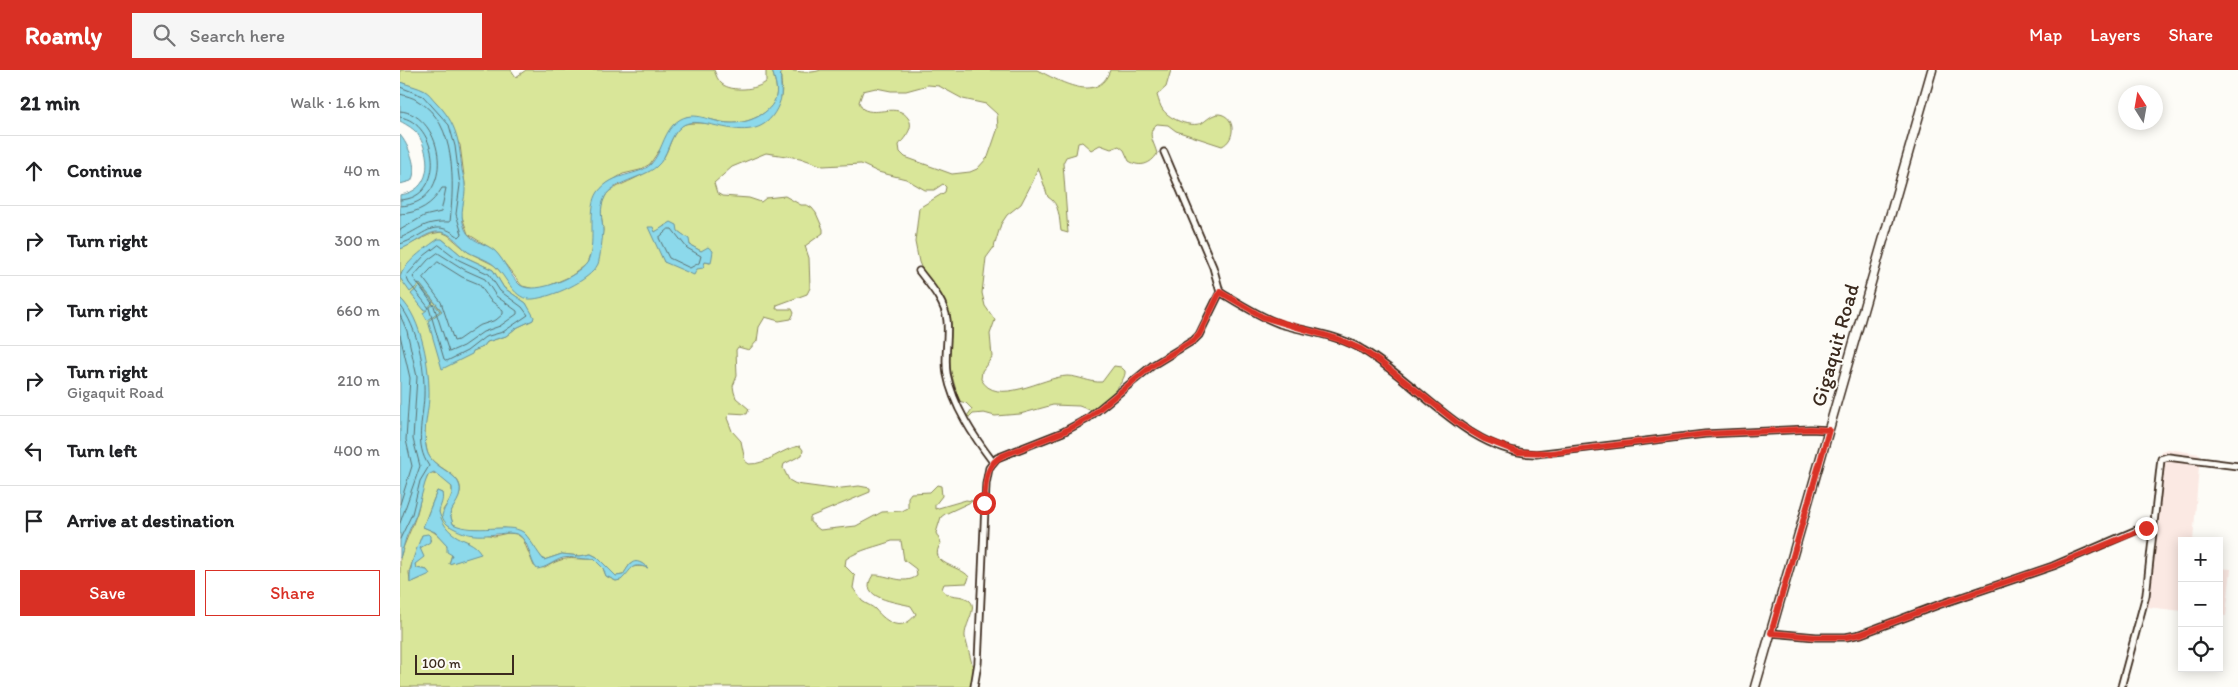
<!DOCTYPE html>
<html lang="en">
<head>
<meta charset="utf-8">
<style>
	:root { --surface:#fff; --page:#f6f6f6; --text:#202124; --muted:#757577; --line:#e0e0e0; --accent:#d93025 }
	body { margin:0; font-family:Itim,sans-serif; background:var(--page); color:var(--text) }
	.controls { position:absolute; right:15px; bottom:15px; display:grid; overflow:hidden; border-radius:0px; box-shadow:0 2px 12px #0003 }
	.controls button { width:45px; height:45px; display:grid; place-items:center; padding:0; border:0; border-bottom:1px solid var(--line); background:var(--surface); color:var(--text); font:25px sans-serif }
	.compass { position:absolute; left:1718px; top:15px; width:45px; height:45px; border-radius:50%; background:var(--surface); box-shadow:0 2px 12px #0003; rotate:349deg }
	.scale { position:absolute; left:15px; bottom:12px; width:99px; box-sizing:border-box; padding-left:5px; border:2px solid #3b2a1e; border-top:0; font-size:14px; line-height:18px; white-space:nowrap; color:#3b2a1e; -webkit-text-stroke:4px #fdfcf7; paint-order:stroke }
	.stop { position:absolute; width:15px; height:15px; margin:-11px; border:4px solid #d93025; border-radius:50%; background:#fff }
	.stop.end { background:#d93025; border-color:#fff; box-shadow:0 1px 5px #0008 }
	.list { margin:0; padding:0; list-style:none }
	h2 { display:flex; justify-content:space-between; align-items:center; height:65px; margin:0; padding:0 20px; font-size:21px }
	h2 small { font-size:16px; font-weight:400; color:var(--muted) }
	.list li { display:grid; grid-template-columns:32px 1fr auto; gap:15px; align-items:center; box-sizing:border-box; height:70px; padding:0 20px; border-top:1px solid var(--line) }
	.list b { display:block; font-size:19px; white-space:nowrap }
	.list p { margin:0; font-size:16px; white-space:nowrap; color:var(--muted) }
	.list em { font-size:16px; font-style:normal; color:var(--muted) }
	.actions { display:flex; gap:10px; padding:15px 20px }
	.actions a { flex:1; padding:11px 0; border:1px solid var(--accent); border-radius:0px; text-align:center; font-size:18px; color:var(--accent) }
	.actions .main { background:var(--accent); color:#fff }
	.icon { flex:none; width:28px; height:28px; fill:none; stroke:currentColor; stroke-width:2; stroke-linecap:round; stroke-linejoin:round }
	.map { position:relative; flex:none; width:1838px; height:617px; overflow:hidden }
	header { display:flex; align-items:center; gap:30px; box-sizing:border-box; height:70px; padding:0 25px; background:var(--accent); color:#fff }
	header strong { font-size:24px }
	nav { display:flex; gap:28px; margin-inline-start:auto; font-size:18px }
	.search { width:350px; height:45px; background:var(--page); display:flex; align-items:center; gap:12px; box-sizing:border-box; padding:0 18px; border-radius:0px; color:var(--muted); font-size:19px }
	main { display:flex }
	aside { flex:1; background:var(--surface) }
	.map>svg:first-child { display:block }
	.built { fill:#fbe9e3 }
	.green { fill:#d9e699; stroke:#8a885c; fill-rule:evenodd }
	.water { fill:#8cd9eb; stroke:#6c9399 }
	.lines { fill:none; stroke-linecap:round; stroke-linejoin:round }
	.shore { stroke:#5b7070; stroke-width:1 }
	.street-casing { stroke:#3b2a1e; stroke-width:9 }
	.secondary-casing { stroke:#3b2a1e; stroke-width:11 }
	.street { stroke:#fdfcf7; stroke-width:5.5 }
	.secondary { stroke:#fdfcf7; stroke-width:8 }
	.route { stroke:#d93025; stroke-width:6 }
	.labels { text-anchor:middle; stroke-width:4; stroke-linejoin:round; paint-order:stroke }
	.street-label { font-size:21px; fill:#3b2a1e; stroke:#fdfcf7 }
</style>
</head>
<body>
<header>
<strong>Roamly</strong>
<div class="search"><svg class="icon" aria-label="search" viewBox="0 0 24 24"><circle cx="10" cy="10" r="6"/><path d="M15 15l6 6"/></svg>Search here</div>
<nav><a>Map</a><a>Layers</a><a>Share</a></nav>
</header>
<main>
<aside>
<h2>21 min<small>Walk · 1.6 km</small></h2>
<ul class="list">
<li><svg class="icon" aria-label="ahead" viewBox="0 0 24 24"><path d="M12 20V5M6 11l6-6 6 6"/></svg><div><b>Continue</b></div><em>40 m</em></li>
<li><svg class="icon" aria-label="right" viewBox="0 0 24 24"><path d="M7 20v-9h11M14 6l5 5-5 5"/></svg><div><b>Turn right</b></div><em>300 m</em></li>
<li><svg class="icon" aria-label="right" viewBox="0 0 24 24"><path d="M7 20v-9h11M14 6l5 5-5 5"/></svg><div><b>Turn right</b></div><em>660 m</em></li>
<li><svg class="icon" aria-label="right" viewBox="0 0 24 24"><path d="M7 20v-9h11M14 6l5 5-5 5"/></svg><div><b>Turn right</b><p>Gigaquit Road</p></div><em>210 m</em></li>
<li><svg class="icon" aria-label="left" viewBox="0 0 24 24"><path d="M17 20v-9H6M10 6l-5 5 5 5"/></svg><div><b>Turn left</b></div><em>400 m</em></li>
<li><svg class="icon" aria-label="arrive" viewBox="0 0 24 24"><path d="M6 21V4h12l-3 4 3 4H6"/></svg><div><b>Arrive at destination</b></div></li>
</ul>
<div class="actions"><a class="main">Save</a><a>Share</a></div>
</aside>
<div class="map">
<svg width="1838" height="617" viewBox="0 0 1838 617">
	<rect width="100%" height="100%" fill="#fdfcf7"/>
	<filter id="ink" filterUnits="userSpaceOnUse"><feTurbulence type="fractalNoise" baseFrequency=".02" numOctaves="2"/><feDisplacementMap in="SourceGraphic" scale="10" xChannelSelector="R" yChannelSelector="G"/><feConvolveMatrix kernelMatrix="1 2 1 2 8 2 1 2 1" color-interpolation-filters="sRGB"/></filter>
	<g filter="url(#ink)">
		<!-- built -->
		<path class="built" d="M1768,379L1800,384L1793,471H1782V541L1747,537L1756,458L1759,388L1761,381Z
			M1819,498L1831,499L1826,546L1819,545Z"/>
		<!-- green -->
		<path class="green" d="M0,0H111L116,7L126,0H314C316,5 318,11 322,14C332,22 356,20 366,12V0H372C374,8 378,18 376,27C372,44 345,55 328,53C311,51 306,46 286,47L258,82L250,94L240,100L223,104L206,114L193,161L192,179L187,194L171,206L146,217L135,219L122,216L95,181L68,164L61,144L65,114L60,75L25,21L0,12Z
			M381,0C396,0 407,5 421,0H637C658,10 698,35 710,0H771L766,17L757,25C759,31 760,36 763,40C770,49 790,58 802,53C807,50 812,44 819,44C836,46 836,70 822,76L776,61L768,55L757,54C745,63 755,73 757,84C751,94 740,98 729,91L724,80L719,76L711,79L700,75L691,80L682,72L678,73L676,84L666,87L663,93L668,163L661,161C659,148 660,134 648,127L638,97L633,111L621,134L607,145L601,154L594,177L586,188L582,223L585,236L595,250L590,264L592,287L582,301L581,309C596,338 643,307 667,306C679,306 690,313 702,312L714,296L721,297L725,301C727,312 700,337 690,340L679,336L653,335L620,344L595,346L584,343L573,344L570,347L567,346L572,339L566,333L559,331L549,295L546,237L534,214L525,207L519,192L515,172L519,138L545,122L546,117L543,114L534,120H525L506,109L478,102L461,94L423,96L400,88L366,83L332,97L314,113L317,123L322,126L349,128L361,132L366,128L385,126L401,135H407L412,138L416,143L423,159V163L405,176L409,188L410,218L407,224L377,235L376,239H392L394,243L391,249L379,251L365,247L359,257L357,271L349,280L338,277L336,280L337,306L333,316L334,322L336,328L349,339L347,344L330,343L327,348L332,361L341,371L345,391L349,394C367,395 382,378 400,376L403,380L402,385L384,394L383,398L389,410L396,414L433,419L459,416L470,418V422L410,447V452L420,460L456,456L482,442L502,441L508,438V427L511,423L530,422L537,415L541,416L542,426L535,435V439L566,430L573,431L545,444L541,447L536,463L541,473C526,495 561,495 569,507L567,513L544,514L542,519C548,529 562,523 570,531C578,538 564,555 565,567L578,617H0V488C4,472 12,459 17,443C21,430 21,413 31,402L42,407L52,417V427L43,440L49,456L94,466L108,463L117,464L123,469L134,496L145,498C166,484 171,490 194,489L203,498L206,506L216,511C233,501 226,494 246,497L241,493L230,494L223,505L216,506L197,487L191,484L180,486L162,484L144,490L135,480L124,463L104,458L89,460L61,458L53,454L50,444C53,436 58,431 60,423C64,402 31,399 27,381C21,357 30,332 28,308C27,290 11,251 4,232L0,228V179L31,164L41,162L48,165L68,182L94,195L124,227L187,206C191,195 203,171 203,160C202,144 197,138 208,122C225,111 247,106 261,91C270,81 270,63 283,55C287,53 293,53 298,53C334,54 364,74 381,26C383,19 380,9 381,0ZM528,15L539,16L563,29L586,34L597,44L598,58L588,87L577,99L570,102L552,104L505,87L500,82L499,75C505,67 515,57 508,48C497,32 477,47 463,39C461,37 460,34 459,32L463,21L476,18L491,21H506ZM265,155C274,159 288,165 290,175L301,181L305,180L310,193L305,192L297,199L264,192C260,180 255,171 253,158L254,162L260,160ZM42,169L61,185L93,200L104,218L126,233L133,250L116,258L106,266L87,272L83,277L73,281L20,214L4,212V199L19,185ZM37,421L42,423C43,430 38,436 39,443C40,458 56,469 69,472L64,488L49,494L52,484C45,471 38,462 23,457ZM22,465L31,470L20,478V481L23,484L15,494L16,498L27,500L21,508L10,513L9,502ZM492,471H501L504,490L516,499L517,506C503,516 488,504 473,505C456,529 498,532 511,536L516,544C502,563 487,553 475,539C472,536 466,534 462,531C459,527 456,522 453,518L455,506L445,496L446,489C461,479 476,477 492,471Z"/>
		<!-- water -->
		<path class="water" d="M372,0H381C379,11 384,23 379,34C358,86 303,40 282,56C268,66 269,87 256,97C243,108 212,112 205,127C199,139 202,148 203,160C203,165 200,189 198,194C190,211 152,227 133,229C114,231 107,207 95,196C87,189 77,187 68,182C60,176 52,163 41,162C27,160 13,176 0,179V125C31,121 32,89 19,66C15,59 7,55 0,51V12C8,15 18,17 25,21C29,23 32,28 36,32C57,54 59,70 62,100C63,105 65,110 65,115C66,132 58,141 65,159C70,172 86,173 95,181C105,191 110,206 120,215C135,226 184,205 189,189C196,170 187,138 198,122C214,101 238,107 251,94C261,83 263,66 273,55C292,36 309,53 330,53C347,54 372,44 376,26C378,17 374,8 372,0Z
			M0,65C8,74 19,99 11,111L0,114Z
			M271,152L277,155L278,161L289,169L290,175L301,181L308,177L313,181L311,193L305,192L303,198L297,199L294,205L264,192L248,157H253L255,162Z
			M38,169H42L61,185L93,200L104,218L126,233L134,247L133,250L116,258L106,266L87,272L83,277L73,281L72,284L42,299L28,251L42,241L20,214L10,222L0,208C3,193 26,178 38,169Z
			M20,216L33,232L27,239L34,234L40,241L27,250L23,243L27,240H24L11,224Z
			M0,228C22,248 30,299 29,328C28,346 22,363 27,381C32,401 67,402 59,427C57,433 52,438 50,444L53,454C75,465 108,452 123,462C128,465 138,484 144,490L162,484L180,486L191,484L197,487L216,506L223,505C231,492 234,486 248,498C230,492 233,499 221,510L216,511L206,506L203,498L194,489C185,490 170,486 163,488C153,491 147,498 137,499C129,490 130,472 119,465C106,458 79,473 55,459C49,456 44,453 42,446C44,435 54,428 52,417L34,402L28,405L25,413L16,445L6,468L0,488Z
			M37,421L42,423C44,431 40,435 39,442C48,474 73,466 81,484L49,494L52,485L47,482V475L35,462L23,457Z
			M28,464L30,466V472L20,478L24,487L15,494L16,498L27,500L30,504L10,513C9,495 16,481 22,465Z"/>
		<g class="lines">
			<!-- shore -->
			<path class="shore" d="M0,17L23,26L49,55L55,76L60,115L56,144L62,164L59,167C32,146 25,167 0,174
				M0,24C6,26 13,27 18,31C57,53 54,114 50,152C23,151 23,158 0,168
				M0,41C45,44 57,134 0,136
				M0,47C38,52 48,128 0,130
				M0,144C19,143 33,134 42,118H46L41,142L24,146L0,160
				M269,159H272L287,178L301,186L299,193L290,198L269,188L259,168Z
				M39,175L59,190L89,204L100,221L122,237L128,245L103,262L85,267L67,281L47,291L44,289L29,238L9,213L6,206L24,186Z
				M38,183L65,200L85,209L96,226L117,241V244L100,256L83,262L63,276L49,282L34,236L13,207L28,190Z
				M38,192L62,207L79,214L90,230L103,240V244L96,250L78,256L58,270L54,271L41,232L23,208Z
				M0,235C18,258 25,297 24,326C23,351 14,374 29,396L20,411L12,444L0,469
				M0,245L7,261L17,307L13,369L20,396L0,453
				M0,265L10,308L6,370L12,396L0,434"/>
			<!-- street casing -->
			<g class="street-casing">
				<path id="street" d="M764,82L813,197L820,222C840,234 858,246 880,254C908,262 939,265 963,280C1019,313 1067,382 1136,384L1305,364L1410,359L1429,360
					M519,201C530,215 545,232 547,250C549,268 544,286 547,304C553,336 574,367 593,392
					M1371,563L1416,567H1446L1461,564L1538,535L1653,496L1739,459L1754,458
					M574,617L578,593L586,414L589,398L597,388L663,362L687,349L753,295L794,270L799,265L820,222
					M1721,617L1746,525L1761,389L1768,387L1838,396"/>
			</g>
			<!-- secondary casing -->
			<g class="secondary-casing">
				<path id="secondary" d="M1355,617L1532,0"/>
			</g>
			<!-- street -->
			<use href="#street" class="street"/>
			<!-- secondary -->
			<use href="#secondary" class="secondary"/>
		</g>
	</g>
	<g class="lines" filter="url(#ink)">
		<!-- route -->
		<path class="route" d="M584,433C586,416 584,395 602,386L663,362L687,349L753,295L794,270L799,265L820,222L863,247L938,269L961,279L982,293L1060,355L1084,369L1118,382L1150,383L1305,364L1410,359L1429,360L1371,563L1416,567H1446L1461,564L1538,535L1653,496L1746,458"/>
	</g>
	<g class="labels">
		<!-- street labels -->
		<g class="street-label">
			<text transform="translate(1435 275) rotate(-74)" y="7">Gigaquit Road</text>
		</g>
	</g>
</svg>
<div class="controls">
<button>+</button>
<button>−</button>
<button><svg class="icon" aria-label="locate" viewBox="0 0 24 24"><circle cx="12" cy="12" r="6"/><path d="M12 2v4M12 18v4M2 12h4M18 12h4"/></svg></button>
</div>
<svg class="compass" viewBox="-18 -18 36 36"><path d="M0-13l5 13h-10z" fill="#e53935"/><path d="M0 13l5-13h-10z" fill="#757577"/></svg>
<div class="scale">100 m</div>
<div class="stop" style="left:584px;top:433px"></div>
<div class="stop end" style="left:1746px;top:458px"></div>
</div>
</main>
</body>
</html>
